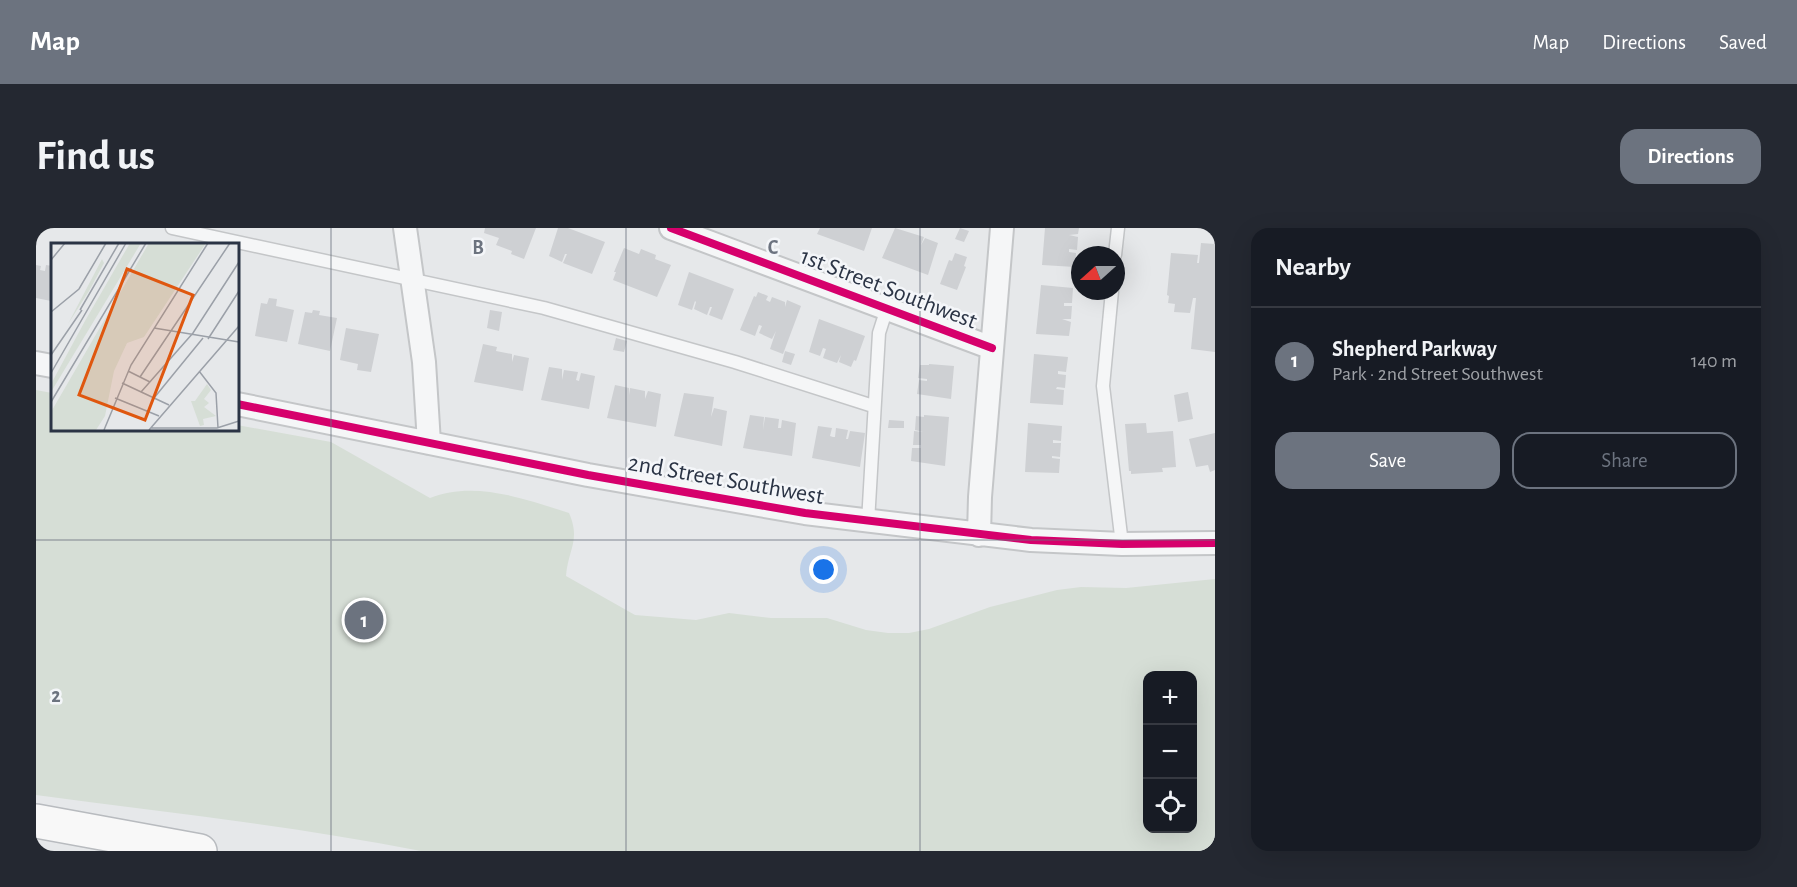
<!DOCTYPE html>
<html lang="en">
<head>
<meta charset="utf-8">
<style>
	:root { --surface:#171b24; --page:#242831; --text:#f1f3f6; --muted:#9ea1a6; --line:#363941; --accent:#6c737f }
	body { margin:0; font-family:"Alegreya Sans",sans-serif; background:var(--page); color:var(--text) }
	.controls { position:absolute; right:18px; bottom:18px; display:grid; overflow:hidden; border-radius:12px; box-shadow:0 6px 24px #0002 }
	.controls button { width:54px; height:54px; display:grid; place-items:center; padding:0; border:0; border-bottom:2px solid var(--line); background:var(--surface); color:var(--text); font:30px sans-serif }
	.compass { position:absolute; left:1035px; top:18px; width:54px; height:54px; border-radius:50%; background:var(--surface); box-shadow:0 6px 24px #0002; rotate:249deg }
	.you { position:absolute; left:788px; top:342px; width:21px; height:21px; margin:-15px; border:4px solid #fff; border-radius:50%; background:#1a73e8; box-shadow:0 0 0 9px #1a73e833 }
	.badge { display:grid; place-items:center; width:39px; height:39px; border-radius:50%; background:var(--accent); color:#fff; font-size:20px; font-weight:700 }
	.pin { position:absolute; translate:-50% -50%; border:3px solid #fff; box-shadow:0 2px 6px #0006 }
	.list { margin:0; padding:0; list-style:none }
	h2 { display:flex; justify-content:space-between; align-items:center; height:78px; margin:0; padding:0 24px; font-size:26px }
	h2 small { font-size:20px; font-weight:400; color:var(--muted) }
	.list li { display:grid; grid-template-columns:39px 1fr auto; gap:18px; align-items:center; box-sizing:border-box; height:108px; padding:0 24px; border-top:2px solid var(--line) }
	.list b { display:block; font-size:22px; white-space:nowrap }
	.list p { margin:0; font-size:20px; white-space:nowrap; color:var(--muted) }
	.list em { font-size:20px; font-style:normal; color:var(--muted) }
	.actions { display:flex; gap:12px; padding:18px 24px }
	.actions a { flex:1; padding:14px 0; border:2px solid var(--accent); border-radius:18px; text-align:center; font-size:21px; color:var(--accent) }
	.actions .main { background:var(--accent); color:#fff }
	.icon { flex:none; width:33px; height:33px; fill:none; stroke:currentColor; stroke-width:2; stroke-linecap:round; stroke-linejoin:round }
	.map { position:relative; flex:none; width:1179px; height:623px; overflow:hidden; border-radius:18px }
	header { display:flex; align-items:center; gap:36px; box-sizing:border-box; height:84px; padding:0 30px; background:var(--accent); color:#fff }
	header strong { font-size:28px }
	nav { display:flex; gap:33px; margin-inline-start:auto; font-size:21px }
	.intro { display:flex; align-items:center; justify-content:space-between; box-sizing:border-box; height:144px; padding:0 36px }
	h1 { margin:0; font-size:42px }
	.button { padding:15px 27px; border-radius:18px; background:var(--accent); color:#fff; font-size:21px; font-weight:700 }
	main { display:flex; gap:36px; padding:0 36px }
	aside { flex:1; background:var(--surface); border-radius:18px; box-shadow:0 6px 24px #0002 }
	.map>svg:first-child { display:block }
	.green { fill:#d6ded6; fill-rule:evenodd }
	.building { fill:#ced0d3 }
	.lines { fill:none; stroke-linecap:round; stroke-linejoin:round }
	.lane-casing { stroke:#c4c6c8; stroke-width:15 }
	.street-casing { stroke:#c4c6c8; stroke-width:26 }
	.highway-casing { stroke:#b8bbbf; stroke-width:36 }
	.lane { stroke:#f5f6f7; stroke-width:12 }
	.street { stroke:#f5f6f7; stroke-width:22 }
	.highway { stroke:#f8f8f8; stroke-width:33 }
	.cycleway-casing { stroke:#f4f6f9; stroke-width:11 }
	.cycleway { stroke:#d6006c; stroke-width:8 }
	.grid { fill:none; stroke:#6c737f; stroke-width:1.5; stroke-opacity:0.55 }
	.labels { text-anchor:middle; stroke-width:5; stroke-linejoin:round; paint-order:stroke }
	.street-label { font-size:24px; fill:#2b3445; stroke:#f4f6f9 }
	.inset-road { fill:none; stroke:#9ba0a8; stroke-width:1.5 }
	.view { fill:#df570f; fill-opacity:0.15; stroke:#df570f; stroke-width:3 }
	.inset-edge { fill:none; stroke:#2b3445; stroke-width:3 }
	.grid-label { font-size:20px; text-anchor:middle; font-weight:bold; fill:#6c737f; stroke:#f4f6f9; stroke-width:5; stroke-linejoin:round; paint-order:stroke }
</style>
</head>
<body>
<header>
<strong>Map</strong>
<nav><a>Map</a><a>Directions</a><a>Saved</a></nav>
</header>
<div class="intro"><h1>Find us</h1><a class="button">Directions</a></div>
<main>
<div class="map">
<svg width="1179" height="623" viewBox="0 0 1179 623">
	<rect width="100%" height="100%" fill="#e6e8ea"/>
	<!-- green -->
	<path class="green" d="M0,162L16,165V201H201V197L295,214L394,270C438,252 489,271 533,285C545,312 532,322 530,348L599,387L660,392L693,385L735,390H791L830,402L852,405H873L893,401L954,379L1021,362L1045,359L1090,360L1179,351V623H385C258,598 128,584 0,567ZM1112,448H1156V600H1112Z"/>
	<!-- building -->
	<path class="building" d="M449,0H500L488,31L475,26L476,23L460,17L463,10L448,5Z
		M522,0H532L569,14L556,46L527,35L531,26H529L526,34L513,28Z
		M784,0H836L828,23L781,6Z
		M859,0L888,9L885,17L889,10L902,15L892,47L846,30Z
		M924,0L933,3L928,14L919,11Z
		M1009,0H1043L1042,6L1033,7L1042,9L1041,22L1033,21V24L1040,25L1039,39L1006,37Z
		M1165,15L1179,16V124L1155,121L1160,70H1157L1154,85L1138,84L1139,76L1132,75L1133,68L1131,67L1135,25L1162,27L1161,35H1163Z
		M588,20L603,26L605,21L620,27L619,31L635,37L621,69L577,52L580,44H578Z
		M919,25L931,29L928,38L930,39L921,62L904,56L913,32L916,33Z
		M0,37L5,38L4,42L9,43L10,37L16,38V71L15,73L0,70Z
		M653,44L698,61L686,92L673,87L676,79H674L671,87L658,81L660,74L659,73L656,82L642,77Z
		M1005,57L1037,60L1036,75H1028V78H1036L1035,91H1026L1035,94L1033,108L1000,106Z
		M722,64L732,68L730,72L734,74L736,69L749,74V79L751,72L765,78L747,126L734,121L740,103L736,111L723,105L726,98L723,97L719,108L704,102L718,68L720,69Z
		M233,70L241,71L240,78L258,82L251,114L219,108L225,75L231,76Z
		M277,82L284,83L283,87L301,90L294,123L262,116L269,84L276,85Z
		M454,82L466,84L463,103L451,100Z
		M783,91L829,108L820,133L818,132L815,139L803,134L805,127L801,135L787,130L790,121L787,120L784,128L773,124Z
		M310,100L343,106L335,144L321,142L322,136L304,132Z
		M580,110L591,113L588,124L577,122Z
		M447,116L461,119L460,123L476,126V134L478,127L493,130L487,163L438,154Z
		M749,123L759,126L755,137L746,134Z
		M998,126L1032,129L1030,144L1022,143V146L1030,147L1029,160L1021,159L1020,161L1028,162L1027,177L994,175Z
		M893,136L918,138L915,171L881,166L883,152L891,153V151L882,150L884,137H893Z
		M513,139L526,141V152L528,142L542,144L540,152L543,153L545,145L559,148L553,181L505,172Z
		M579,157L593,160V167L594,160L609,163V171L612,163L625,166L620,199L571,190Z
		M1152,164L1157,191L1142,194L1138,167Z
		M648,165L678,169L675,189L678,180L691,183L686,218L638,208Z
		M714,187L728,189L727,202L729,189L743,191L742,200H745L746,192L760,195L756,228L707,220Z
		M888,187L913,189L909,238L875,233L876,220H885V217H877L878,203L887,204L879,202L880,188L888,189Z
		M853,192L868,193V200H852Z
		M992,195L1026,198L1025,213L1017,212V215H1025L1024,229L1016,228V230L1024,231L1023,245L989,244Z
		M1110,195L1111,205L1137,203L1140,239L1126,240L1127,244L1095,246V243H1093L1089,196Z
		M782,198L796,200L794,208L797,209H799L800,200L812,202L810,211H812L814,203L829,205L824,239L776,230Z
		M1179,205V242L1174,244L1172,237L1160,239L1153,211Z"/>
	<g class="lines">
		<!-- lane casing -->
		<g class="lane-casing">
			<path id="lane" d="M136,0L508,80L699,134L837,178
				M1079,27L1082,0
				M1076,63L1067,158L1086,316
				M832,294L843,105L851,80"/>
		</g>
		<!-- street casing -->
		<g class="street-casing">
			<path id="street" d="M369,0L388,134L393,215
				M635,0L956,120
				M0,135L16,138
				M201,176L552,247L769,285L995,312L1086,316L1179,315
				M943,307L944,269L966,0"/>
		</g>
		<!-- highway casing -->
		<g class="highway-casing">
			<path id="highway" d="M0,593L164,623"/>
		</g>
		<!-- lane -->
		<use href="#lane" class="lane"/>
		<!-- street -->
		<use href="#street" class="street"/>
		<!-- highway -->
		<use href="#highway" class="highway"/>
		<!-- cycleway casing -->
		<g class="cycleway-casing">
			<path id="cycleway" d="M635,0L956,120
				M201,176L552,247L769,285L995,312L1086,316L1179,315"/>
		</g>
		<!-- cycleway -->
		<use href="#cycleway" class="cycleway"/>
	</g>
	<!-- grid -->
	<path class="grid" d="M295,0V623M590,0V623M884,0V623M0,312H1179"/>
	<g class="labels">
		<!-- street labels -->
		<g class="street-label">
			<text transform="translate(853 60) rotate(21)" y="8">1st Street Southwest</text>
			<text transform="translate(690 251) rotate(10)" y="8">2nd Street Southwest</text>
		</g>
	</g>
	<!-- overview -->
	<g transform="translate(15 15)">
		<rect width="188" height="188" fill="#e6e8ea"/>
		<path d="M79,0H90L0,149V141L34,78ZM98,0H155L93,94L76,100L63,128L54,173L45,187H0V169ZM51,16L53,20L38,48L17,81ZM156,141L160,147L153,156L158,160L153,164L165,173L152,176L153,182L149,183L140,158H144Z" fill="#d6ded6"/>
		<path class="inset-road" d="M0,17L14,0M29,67L68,0M0,69L28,46L55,0M103,85L188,99M157,96L188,48M0,112L31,67M77,128L99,139M148,128L165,150L167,185M0,130L75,0M89,134L179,0M71,140L118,162M90,149L142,90L188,19M64,155L108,173M103,155L152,95M0,159L95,0M100,185H166L188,178M53,187L80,122L157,0M98,187L188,83"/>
		<path class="view" d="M76,26L142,52L94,177L28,152Z"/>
		<rect width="188" height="188" class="inset-edge"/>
	</g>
	<g class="grid-label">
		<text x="442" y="26">B</text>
		<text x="737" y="26">C</text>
		<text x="20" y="474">2</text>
	</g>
</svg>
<div class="controls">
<button>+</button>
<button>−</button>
<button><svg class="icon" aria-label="locate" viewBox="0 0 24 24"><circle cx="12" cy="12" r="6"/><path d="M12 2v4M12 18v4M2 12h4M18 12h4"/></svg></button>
</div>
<svg class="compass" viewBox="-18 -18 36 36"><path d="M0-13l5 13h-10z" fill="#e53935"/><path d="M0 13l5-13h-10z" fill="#9ea1a6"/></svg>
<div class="you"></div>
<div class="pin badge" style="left:328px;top:392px">1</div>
</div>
<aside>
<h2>Nearby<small></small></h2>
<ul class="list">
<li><span class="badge">1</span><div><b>Shepherd Parkway</b><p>Park · 2nd Street Southwest</p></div><em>140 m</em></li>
</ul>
<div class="actions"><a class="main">Save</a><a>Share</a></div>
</aside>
</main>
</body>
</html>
